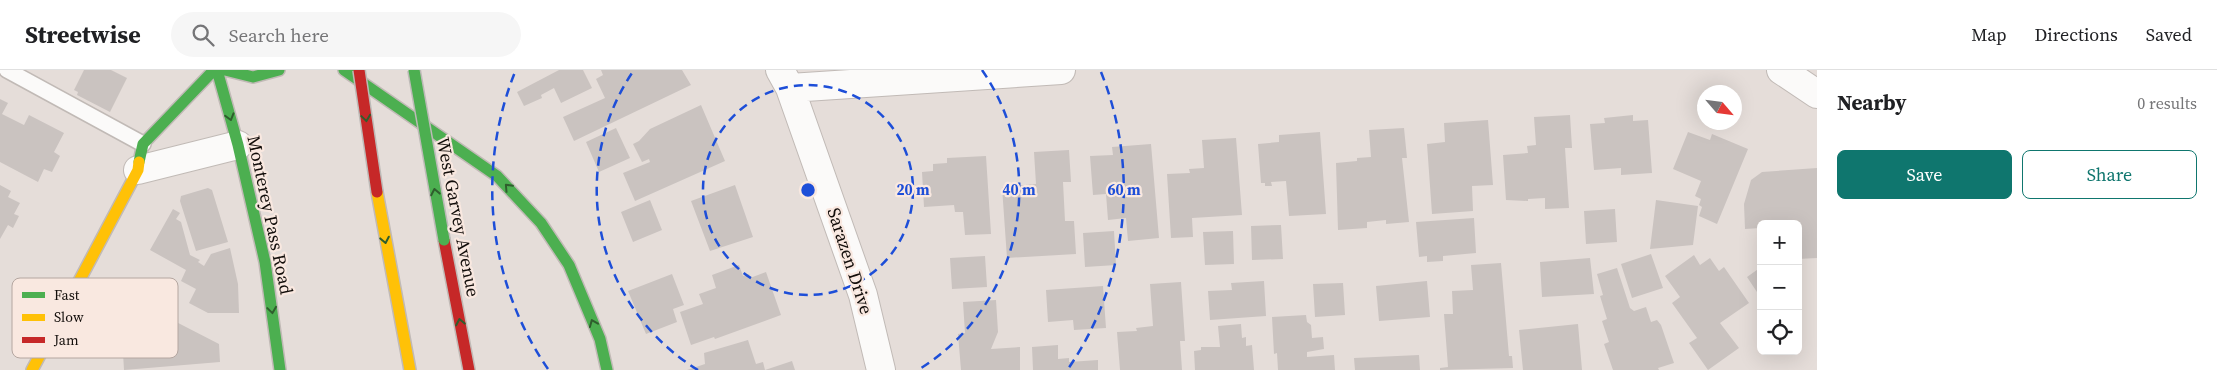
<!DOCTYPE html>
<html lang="en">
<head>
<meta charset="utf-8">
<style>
	:root { --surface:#fff; --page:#f6f6f6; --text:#202124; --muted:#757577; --line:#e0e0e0; --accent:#0f766e }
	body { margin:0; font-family:"Source Serif 4",serif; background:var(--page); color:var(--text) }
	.controls { position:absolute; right:15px; bottom:15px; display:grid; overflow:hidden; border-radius:8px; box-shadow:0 5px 20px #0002 }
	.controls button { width:45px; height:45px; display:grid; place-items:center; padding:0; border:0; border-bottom:1px solid var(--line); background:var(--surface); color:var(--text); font:25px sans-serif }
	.compass { position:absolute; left:1697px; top:15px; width:45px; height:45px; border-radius:50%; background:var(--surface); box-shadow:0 5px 20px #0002; rotate:118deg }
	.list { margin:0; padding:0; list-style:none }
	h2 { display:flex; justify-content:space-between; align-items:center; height:65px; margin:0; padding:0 20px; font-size:21px }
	h2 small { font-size:16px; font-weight:400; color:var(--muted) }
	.actions { display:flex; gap:10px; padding:15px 20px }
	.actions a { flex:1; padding:11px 0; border:1px solid var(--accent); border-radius:8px; text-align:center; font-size:18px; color:var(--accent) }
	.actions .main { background:var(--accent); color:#fff }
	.icon { flex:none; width:28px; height:28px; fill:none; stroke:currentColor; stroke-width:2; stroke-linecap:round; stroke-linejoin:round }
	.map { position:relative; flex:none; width:1817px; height:300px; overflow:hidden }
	header { display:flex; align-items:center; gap:30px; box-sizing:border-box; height:70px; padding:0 25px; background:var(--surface); border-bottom:1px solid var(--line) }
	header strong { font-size:24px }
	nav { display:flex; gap:28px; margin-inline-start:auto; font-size:18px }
	.search { width:350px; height:45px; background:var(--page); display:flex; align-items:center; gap:12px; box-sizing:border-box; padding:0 18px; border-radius:28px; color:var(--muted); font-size:19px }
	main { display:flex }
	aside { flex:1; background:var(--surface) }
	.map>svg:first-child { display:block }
	.building { fill:#cac3c0 }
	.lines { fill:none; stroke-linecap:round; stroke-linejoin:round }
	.lane-casing { stroke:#c1bab6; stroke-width:18 }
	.street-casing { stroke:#c1bab6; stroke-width:30 }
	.fast-casing { stroke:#c1bab6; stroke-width:14 }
	.slow-casing { stroke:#c1bab6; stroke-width:14 }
	.jam-casing { stroke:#c1bab6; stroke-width:14 }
	.lane { stroke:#fbfaf9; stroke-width:15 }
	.street { stroke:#fbfaf9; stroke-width:28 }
	.fast { stroke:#4caf50; stroke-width:11 }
	.slow { stroke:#ffc107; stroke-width:11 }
	.jam { stroke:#c62828; stroke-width:11 }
	.fast-bridge-casing { stroke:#bdbab7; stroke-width:14; stroke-linecap:butt }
	.jam-bridge-casing { stroke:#bdbab7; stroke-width:14; stroke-linecap:butt }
	.fast-bridge { stroke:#4caf50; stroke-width:11 }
	.jam-bridge { stroke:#c62828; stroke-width:11 }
	.oneway { stroke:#2f5e2d }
	.ring { fill:none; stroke:#1d4ed8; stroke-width:2.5; stroke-dasharray:9 6 }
	.labels { text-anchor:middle; stroke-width:4.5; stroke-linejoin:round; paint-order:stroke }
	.street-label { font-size:18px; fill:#120d0a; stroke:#f9e8e0 }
	.key { fill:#f9e8e0; stroke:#b4a6a0; stroke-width:1 }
	.key-label { font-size:14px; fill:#120d0a }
	.centre { fill:#1d4ed8; stroke:#f9e8e0; stroke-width:2.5 }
	.ring-label { font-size:15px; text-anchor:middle; font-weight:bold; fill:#1d4ed8; stroke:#f9e8e0; stroke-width:4.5; stroke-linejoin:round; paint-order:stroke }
</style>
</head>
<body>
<header>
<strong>Streetwise</strong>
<div class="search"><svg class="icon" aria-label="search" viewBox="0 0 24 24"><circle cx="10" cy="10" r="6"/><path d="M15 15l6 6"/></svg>Search here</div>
<nav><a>Map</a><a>Directions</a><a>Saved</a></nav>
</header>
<main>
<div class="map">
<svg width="1817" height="300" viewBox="0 0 1817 300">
	<rect width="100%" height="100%" fill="#e5ddd9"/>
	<!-- building -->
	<path class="building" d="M84,0H111L127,8L110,42L77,25L78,22L74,20Z
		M559,0H583L592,18L561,33L554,18L541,25L542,28L524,36L517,22Z
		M601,0H682L691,15L574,71L563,47L605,28L596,9L603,5Z
		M0,29L8,33L2,44L24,55L29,45L64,63L54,82L60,86L52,102L44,99L38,112L0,92Z
		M701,35L725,91L635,131L623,103L650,92L649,89L642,92L633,74L639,71L650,59Z
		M1570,45L1572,78H1565L1569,138L1545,139V128L1528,129V131L1506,130L1503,85L1528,83L1527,76L1536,75L1534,47Z
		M1633,45V51L1648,50L1652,103L1621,105V98L1594,100L1590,54L1605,53L1604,48Z
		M1488,50L1493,115L1472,116L1473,141L1432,144L1427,74L1445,72L1444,53Z
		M616,58L630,88L599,102L586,72Z
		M1404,58L1407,88H1402L1409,152L1386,154V150L1367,152V158L1338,160L1336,93L1357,91V88L1371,87L1369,60Z
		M1320,62L1326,144L1289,146L1286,111L1271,112L1272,116H1265V113H1261L1258,74L1279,72V65Z
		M1688,62L1710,70L1712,64L1748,79L1717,154L1699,146L1702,137L1699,135L1701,129L1695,126L1701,111L1673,99Z
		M1236,68L1242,145L1192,148L1193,167L1171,168L1167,104L1190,103L1189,99L1204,98L1202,70Z
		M1151,74L1159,168L1128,171L1126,148L1108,150L1106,124L1093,125L1090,86L1113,85L1112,77Z
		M1069,80L1071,112H1063L1065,151H1074L1076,184L1007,188L1002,117L1036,114L1034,82Z
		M986,86L991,164L965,165L963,142H955L954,135L924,137L922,102L933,101V94L947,93V88Z
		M1817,98V188L1798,189V154H1761V158L1745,159L1744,134L1751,110L1762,102Z
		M0,115L11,121L8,127L20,133L14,144L19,146L13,158L8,155L0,169Z
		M735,115L753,167L710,181L691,131Z
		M208,118L212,120L228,172L196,181L180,131L181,126Z
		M650,130L662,160L633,172L621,142Z
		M1656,130L1698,136L1693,175L1650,179Z
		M173,139L180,143L176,149L181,152L190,185L200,190L198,192L204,196L211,184L230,178L238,214L239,243H208L189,233L196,219L181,211L186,200L150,180Z
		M1615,139L1617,172L1586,174L1584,141Z
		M1474,148L1476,183L1443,186V191L1427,192V186L1419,187L1416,152Z
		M1281,155L1283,189L1252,190L1251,156Z
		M1114,161L1116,195L1085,197L1083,163Z
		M1233,161L1234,194L1205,195L1203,162Z
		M1651,184L1663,218L1632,228L1621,194Z
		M1694,185L1700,195L1710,188L1719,201L1724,197L1749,233L1720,253L1739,278L1708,300L1689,273L1697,268L1672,233L1680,227L1665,206Z
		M985,186L987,217L952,219L950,188Z
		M1590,188L1594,224L1542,227L1540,192Z
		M1501,193L1509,286H1512L1513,298L1440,300V298L1448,297L1444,244H1453L1452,221L1473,220L1471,195Z
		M739,195L743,206L749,204L750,208L766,202L781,245L715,269L714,267L691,275L680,242L703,234L699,224L716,218L712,205Z
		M1761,197V228L1747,207Z
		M1617,198L1630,238L1634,241L1646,237L1651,252L1657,250L1661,255L1674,293L1658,298L1659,300H1613L1604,274L1609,272L1602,251L1607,249L1600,226L1603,225L1597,204Z
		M672,204L684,235L673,239L677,252L646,264L628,221Z
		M1264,211L1266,246L1210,250L1208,221L1232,220L1231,213Z
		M1427,211L1430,247L1379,251L1376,216Z
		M1181,212L1185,271H1180L1182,300H1120L1117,262L1137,261L1136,258L1153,256L1150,214Z
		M1343,213L1345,245L1315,247L1313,214Z
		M1103,216L1106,258L1074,260L1073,250L1048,252L1046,220Z
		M996,230L998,262L991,279L1020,277V300H961L958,264L965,263L963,232Z
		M151,239L219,274L220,292L124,300L123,283L137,255L142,258Z
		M1306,245L1307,252L1311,255L1312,268L1323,267L1324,279L1307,282V287L1334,285L1335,300H1278L1277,283L1274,284L1272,247Z
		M1241,254L1242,268L1246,267V276L1252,275L1254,300H1195L1194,281L1201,280V277H1220L1218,256Z
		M1578,254L1582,300H1523L1519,260Z
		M748,270L756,294L763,292L765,300L792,291L795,300H687L705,294L704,283Z
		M1058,275V289L1069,288V292L1098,290V300H1033L1032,277Z
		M1419,285L1420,300H1355L1354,288Z"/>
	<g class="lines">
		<!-- lane casing -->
		<g class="lane-casing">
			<path id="lane" d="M7,0L143,74"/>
		</g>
		<!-- street casing -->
		<g class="street-casing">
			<path id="street" d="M780,0L790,18L863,225L881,300
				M1781,0L1817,24
				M790,18L1061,0
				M138,100L238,75"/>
		</g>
		<!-- fast casing -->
		<g class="fast-casing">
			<path id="fast" d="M217,0L238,75L265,192L280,300
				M225,0L253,7L279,0
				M344,0L497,106L541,153L569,195L600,269L607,300
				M139,92L143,74L214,0"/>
		</g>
		<!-- slow casing -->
		<g class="slow-casing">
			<path id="slow" d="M377,122L410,300
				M32,300L138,100L139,92"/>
		</g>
		<!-- jam casing -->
		<g class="jam-casing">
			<path id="jam" d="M444,170L469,300"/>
		</g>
		<!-- lane -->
		<use href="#lane" class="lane"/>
		<!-- street -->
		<use href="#street" class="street"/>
		<!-- fast -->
		<use href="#fast" class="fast"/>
		<!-- slow -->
		<use href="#slow" class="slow"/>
		<!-- jam -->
		<use href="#jam" class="jam"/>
		<!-- fast-bridge casing -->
		<g class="fast-bridge-casing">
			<path id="fast-bridge" d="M414,0L444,170"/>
		</g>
		<!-- jam-bridge casing -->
		<g class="jam-bridge-casing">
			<path id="jam-bridge" d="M359,0L377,122"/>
		</g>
		<!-- fast-bridge -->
		<use href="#fast-bridge" class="fast-bridge"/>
		<!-- jam-bridge -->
		<use href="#jam-bridge" class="jam-bridge"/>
	</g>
	<!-- one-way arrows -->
	<defs><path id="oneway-chevron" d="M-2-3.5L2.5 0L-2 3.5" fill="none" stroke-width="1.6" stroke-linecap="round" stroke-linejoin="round" transform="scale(1.25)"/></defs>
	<g class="oneway">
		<use href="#oneway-chevron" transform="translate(230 47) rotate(74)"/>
		<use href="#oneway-chevron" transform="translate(366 48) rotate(82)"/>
		<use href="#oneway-chevron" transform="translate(508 117) rotate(-133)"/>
		<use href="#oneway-chevron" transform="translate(435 122) rotate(-101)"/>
		<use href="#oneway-chevron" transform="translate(385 170) rotate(79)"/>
		<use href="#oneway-chevron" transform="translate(272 240) rotate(82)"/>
		<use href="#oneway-chevron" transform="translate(460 252) rotate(-101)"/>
		<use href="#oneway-chevron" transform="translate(593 253) rotate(-112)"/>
	</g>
	<!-- distance rings -->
	<g class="ring">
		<circle cx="808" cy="120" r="105"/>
		<path d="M698 300A211 211 0 0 1 634 0M982 0A211 211 0 0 1 918 300"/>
		<path d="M548 299A316 316 0 0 1 515 2M1101 2A316 316 0 0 1 1068 299"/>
	</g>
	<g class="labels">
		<!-- street labels -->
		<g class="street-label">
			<text transform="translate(270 145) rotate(78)" y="6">Monterey Pass Road</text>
			<text transform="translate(458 147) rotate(79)" y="6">West Garvey Avenue</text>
			<text transform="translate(850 191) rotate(72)" y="6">Sarazen Drive</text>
		</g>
	</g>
	<!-- legend -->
	<rect x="12" y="208" width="166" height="80" rx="8" class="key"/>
	<rect x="22" y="222" width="23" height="6" fill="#4caf50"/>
	<rect x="22" y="244" width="23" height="7" fill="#ffc107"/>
	<rect x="22" y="267" width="23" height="6" fill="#c62828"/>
	<g class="key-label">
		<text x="54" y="230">Fast</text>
		<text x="54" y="252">Slow</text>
		<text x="54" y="275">Jam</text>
	</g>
	<circle cx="808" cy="120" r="8" class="centre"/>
	<g class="ring-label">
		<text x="913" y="125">20 m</text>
		<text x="1019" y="125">40 m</text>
		<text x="1124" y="125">60 m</text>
	</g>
</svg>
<div class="controls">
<button>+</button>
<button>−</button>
<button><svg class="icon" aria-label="locate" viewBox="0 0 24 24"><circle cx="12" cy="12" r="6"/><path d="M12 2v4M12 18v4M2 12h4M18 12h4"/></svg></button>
</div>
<svg class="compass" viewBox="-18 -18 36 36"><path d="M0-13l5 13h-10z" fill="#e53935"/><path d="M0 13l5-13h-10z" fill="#757577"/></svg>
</div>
<aside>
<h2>Nearby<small>0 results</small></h2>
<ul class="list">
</ul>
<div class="actions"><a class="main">Save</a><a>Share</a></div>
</aside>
</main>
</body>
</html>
